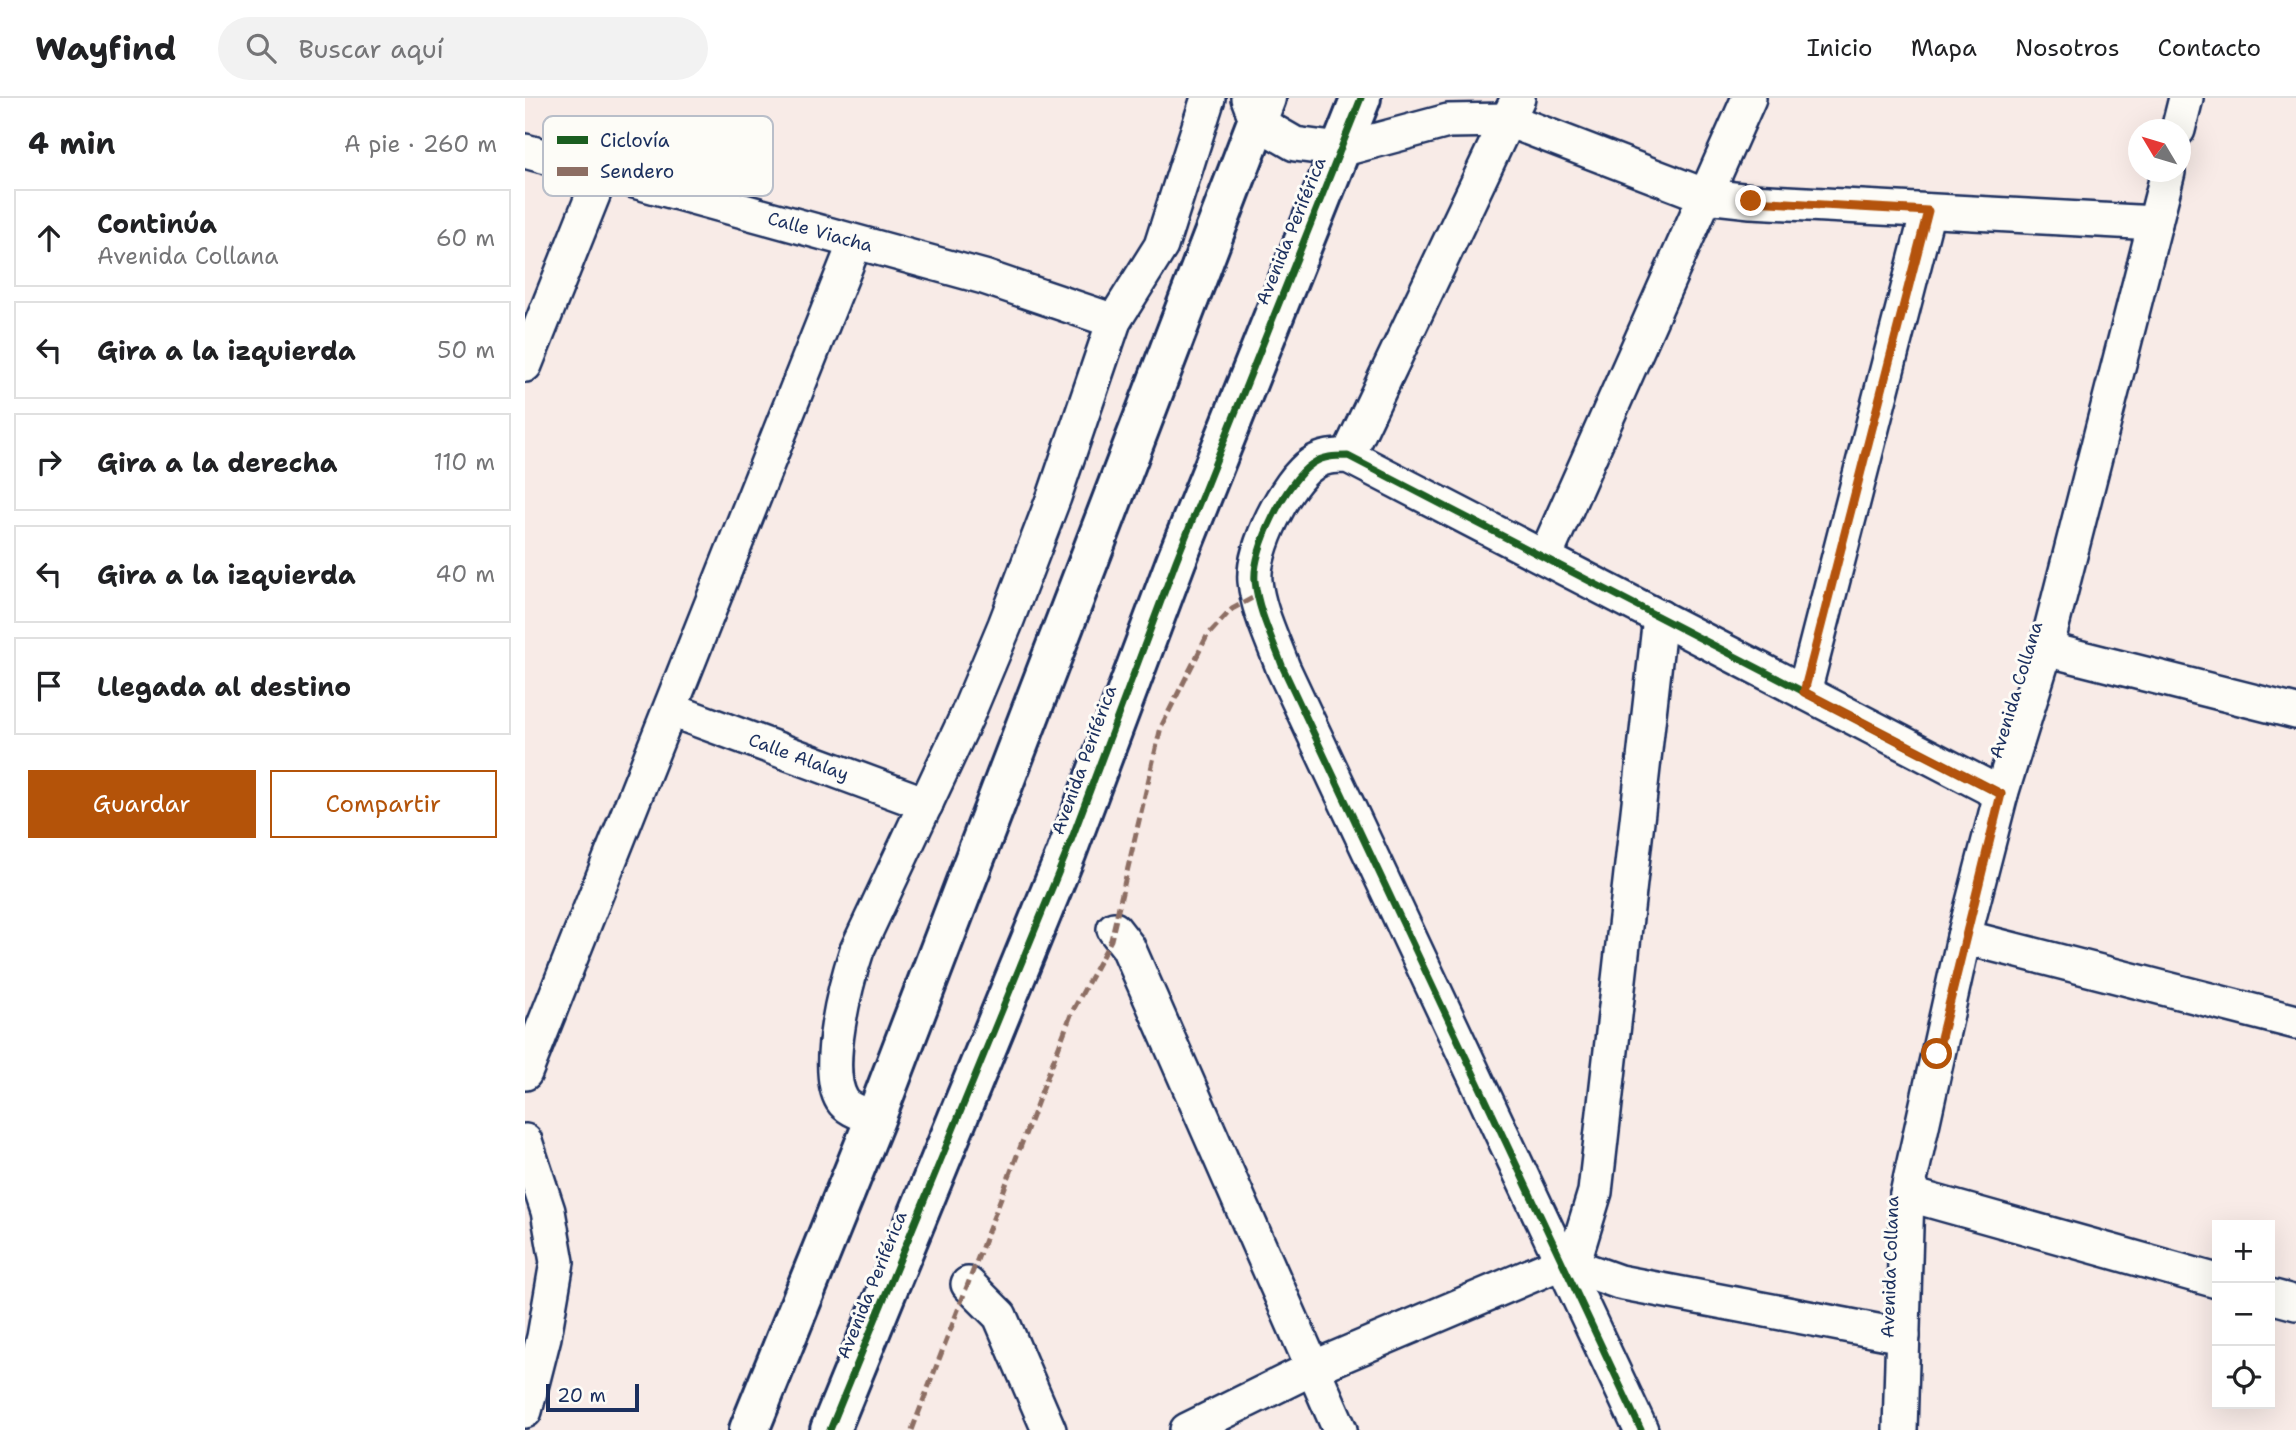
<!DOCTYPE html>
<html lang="es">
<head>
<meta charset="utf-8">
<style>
	:root { --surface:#fff; --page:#f2f2f2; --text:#202124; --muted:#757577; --line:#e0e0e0; --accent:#b45309 }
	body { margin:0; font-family:"Shantell Sans",sans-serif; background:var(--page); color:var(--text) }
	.controls { position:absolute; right:21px; bottom:21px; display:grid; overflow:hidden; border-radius:0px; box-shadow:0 7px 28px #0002 }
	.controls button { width:63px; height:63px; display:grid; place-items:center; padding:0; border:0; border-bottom:2px solid var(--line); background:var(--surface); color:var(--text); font:35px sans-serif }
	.compass { position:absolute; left:1603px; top:21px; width:63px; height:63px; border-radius:50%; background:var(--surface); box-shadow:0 7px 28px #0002; rotate:308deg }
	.scale { position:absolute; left:21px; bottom:18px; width:93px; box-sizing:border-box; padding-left:7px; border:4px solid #1b2f5e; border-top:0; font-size:19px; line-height:24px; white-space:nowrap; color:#1b2f5e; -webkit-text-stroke:5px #fdfcf7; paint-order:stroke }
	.stop { position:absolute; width:21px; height:21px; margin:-16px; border:5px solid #b45309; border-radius:50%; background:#fff }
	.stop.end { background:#b45309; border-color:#fff; box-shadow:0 2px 7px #0008 }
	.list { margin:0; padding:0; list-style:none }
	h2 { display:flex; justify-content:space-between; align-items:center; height:91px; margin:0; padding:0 28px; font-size:30px }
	h2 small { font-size:23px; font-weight:400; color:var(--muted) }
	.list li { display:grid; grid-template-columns:46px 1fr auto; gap:21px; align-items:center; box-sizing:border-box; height:98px; margin:0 14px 14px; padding:0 14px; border:2px solid var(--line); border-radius:0px }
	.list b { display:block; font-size:26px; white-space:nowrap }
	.list p { margin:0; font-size:23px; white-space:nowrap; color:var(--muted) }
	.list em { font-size:23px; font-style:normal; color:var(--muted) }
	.actions { display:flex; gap:14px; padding:21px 28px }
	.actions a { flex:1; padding:16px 0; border:2px solid var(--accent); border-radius:0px; text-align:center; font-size:24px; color:var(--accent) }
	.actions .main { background:var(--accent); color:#fff }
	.icon { flex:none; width:38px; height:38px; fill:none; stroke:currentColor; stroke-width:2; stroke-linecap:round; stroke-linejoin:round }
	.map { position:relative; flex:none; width:1771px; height:1332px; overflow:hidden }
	header { display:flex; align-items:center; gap:42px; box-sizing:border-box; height:98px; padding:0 35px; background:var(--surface); border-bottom:2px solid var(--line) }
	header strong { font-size:33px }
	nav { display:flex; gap:38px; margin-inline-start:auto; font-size:24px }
	.search { width:490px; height:63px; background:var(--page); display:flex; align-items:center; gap:18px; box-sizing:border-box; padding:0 24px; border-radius:38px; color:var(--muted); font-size:26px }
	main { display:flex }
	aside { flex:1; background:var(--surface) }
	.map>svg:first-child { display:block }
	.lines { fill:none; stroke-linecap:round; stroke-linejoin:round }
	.street-casing { stroke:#1b2f5e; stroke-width:38 }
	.secondary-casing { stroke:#1b2f5e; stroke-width:44 }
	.street { stroke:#fdfcf7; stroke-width:33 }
	.secondary { stroke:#fdfcf7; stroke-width:38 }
	.quiet { stroke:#8d6e63; stroke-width:5; stroke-dasharray:10 5; stroke-linecap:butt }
	.cycleway-casing { stroke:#fdfcf7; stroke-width:11 }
	.cycleway { stroke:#1b5e20; stroke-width:7 }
	.route { stroke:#b45309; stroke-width:9 }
	.labels { text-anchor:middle; stroke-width:6; stroke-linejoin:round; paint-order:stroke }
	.street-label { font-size:18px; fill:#1b2f5e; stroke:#fdfcf7 }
	.key { fill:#fdfcf7; stroke:#b9bec9; stroke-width:2 }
	.key-label { font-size:19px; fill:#1b2f5e }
</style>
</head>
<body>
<header>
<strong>Wayfind</strong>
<div class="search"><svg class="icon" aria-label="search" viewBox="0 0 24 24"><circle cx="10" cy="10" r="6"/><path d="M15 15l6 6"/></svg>Buscar aquí</div>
<nav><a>Inicio</a><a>Mapa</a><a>Nosotros</a><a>Contacto</a></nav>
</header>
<main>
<aside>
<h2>4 min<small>A pie · 260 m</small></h2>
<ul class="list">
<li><svg class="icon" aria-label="ahead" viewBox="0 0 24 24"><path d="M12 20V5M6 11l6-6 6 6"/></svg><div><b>Continúa</b><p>Avenida Collana</p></div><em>60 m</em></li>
<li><svg class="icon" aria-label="left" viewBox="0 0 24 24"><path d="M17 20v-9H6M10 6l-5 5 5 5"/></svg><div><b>Gira a la izquierda</b></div><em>50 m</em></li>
<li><svg class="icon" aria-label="right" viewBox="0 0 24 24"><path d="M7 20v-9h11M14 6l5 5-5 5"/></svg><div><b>Gira a la derecha</b></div><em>110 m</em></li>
<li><svg class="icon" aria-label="left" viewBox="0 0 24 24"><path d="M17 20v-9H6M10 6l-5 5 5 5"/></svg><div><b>Gira a la izquierda</b></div><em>40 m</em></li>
<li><svg class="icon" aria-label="arrive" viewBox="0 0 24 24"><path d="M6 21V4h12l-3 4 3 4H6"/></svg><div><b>Llegada al destino</b></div></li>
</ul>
<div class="actions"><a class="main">Guardar</a><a>Compartir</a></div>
</aside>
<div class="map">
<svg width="1771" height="1332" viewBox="0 0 1771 1332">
	<rect width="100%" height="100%" fill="#f8ebe7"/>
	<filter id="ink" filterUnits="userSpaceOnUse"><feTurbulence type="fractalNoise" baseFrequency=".0143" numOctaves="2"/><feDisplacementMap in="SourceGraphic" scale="14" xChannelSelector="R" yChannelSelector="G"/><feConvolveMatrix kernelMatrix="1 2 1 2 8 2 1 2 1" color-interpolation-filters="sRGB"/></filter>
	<g filter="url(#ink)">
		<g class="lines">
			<!-- street casing -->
			<g class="street-casing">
				<g id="street">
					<path d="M723,0L732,24L770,46L815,52L923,23L983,22L1181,98L1226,103L1630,125"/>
					<path d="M1653,32L1661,0"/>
					<path id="s1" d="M0,53L459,179L589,223"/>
					<path d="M0,267L78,72"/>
					<path d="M823,358L993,0"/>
					<path d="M1020,459L1224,0"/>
					<path d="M1521,551L1771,614"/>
					<path d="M1279,594L1403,113"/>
					<path id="s2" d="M146,612L401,706"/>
					<path d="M589,831L603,849L815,1332"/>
					<path d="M1439,839L1771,924"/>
					<path d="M0,975L330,145"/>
					<path d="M350,1021C340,1016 323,1012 317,1002C298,971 321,885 332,852L441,620L480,527L529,399L589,223L636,148L683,0"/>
					<path d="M0,1043L23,1113L32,1164L19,1239L0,1313"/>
					<path d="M1382,1096L1692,1183"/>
					<path d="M1038,1164L1094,1184L1378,1238"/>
					<path d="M443,1186L475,1218L524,1332"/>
					<path d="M1745,1198L1771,1205"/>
					<path d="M662,1332L788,1270L1038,1164L1053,1150L1070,1094L1135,519"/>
					<path d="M1116,1332L758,570C748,542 733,513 730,483C727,452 761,383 787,366C798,358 810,358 823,358L1476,696"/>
					<path d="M1375,1332L1382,1096L1439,839L1476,696L1521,551L1643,74"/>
				</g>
			</g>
			<!-- secondary casing -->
			<g class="secondary-casing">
				<path id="secondary" d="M224,1332L350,1021L741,0
					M305,1332L541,756L651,463L836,0"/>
			</g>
			<!-- street -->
			<use href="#street" class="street"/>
			<!-- secondary -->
			<use href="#secondary" class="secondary"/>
			<!-- quiet -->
			<path class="quiet" d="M387,1332L547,914L586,842L636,629L682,538L707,511L733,497"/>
			<!-- cycleway casing -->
			<g class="cycleway-casing">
				<path id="cycleway" d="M305,1332L541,756L651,463L836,0
					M1116,1332L758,570C748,542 733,513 730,483C727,452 761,383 787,366C798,358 810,358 823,358L1476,696"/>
			</g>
			<!-- cycleway -->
			<use href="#cycleway" class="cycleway"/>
		</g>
	</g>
	<g class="lines" filter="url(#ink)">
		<!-- route -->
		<path class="route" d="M1226,103L1403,113L1279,594L1476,696L1412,956"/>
	</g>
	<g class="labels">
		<!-- street labels -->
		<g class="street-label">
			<text transform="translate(766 133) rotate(-68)" y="6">Avenida Periférica</text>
			<text dy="6" stroke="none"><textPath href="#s1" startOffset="306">Calle Viacha</textPath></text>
			<text transform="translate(1491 592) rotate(-73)" y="6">Avenida Collana</text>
			<text dy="6" stroke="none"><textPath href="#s2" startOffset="136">Calle Alalay</textPath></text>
			<text transform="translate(559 662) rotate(-70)" y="6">Avenida Periférica</text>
			<text transform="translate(1365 1169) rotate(-88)" y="6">Avenida Collana</text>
			<text transform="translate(347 1187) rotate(-68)" y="6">Avenida Periférica</text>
		</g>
	</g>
	<!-- legend -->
	<rect x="18" y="18" width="230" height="80" rx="10" class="key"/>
	<rect x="32" y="38" width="31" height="8" fill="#1b5e20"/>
	<rect x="32" y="69" width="31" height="9" fill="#8d6e63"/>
	<g class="key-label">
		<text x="75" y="49">Ciclovía</text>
		<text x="75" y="80">Sendero</text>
	</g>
</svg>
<div class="controls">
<button>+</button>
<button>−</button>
<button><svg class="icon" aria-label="locate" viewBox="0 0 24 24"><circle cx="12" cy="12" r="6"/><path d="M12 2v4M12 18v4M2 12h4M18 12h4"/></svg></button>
</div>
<svg class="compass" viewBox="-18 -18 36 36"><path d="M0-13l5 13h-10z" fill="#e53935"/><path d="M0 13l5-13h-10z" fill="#757577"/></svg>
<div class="scale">20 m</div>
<div class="stop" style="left:1412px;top:956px"></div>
<div class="stop end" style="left:1226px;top:103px"></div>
</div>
</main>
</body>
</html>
